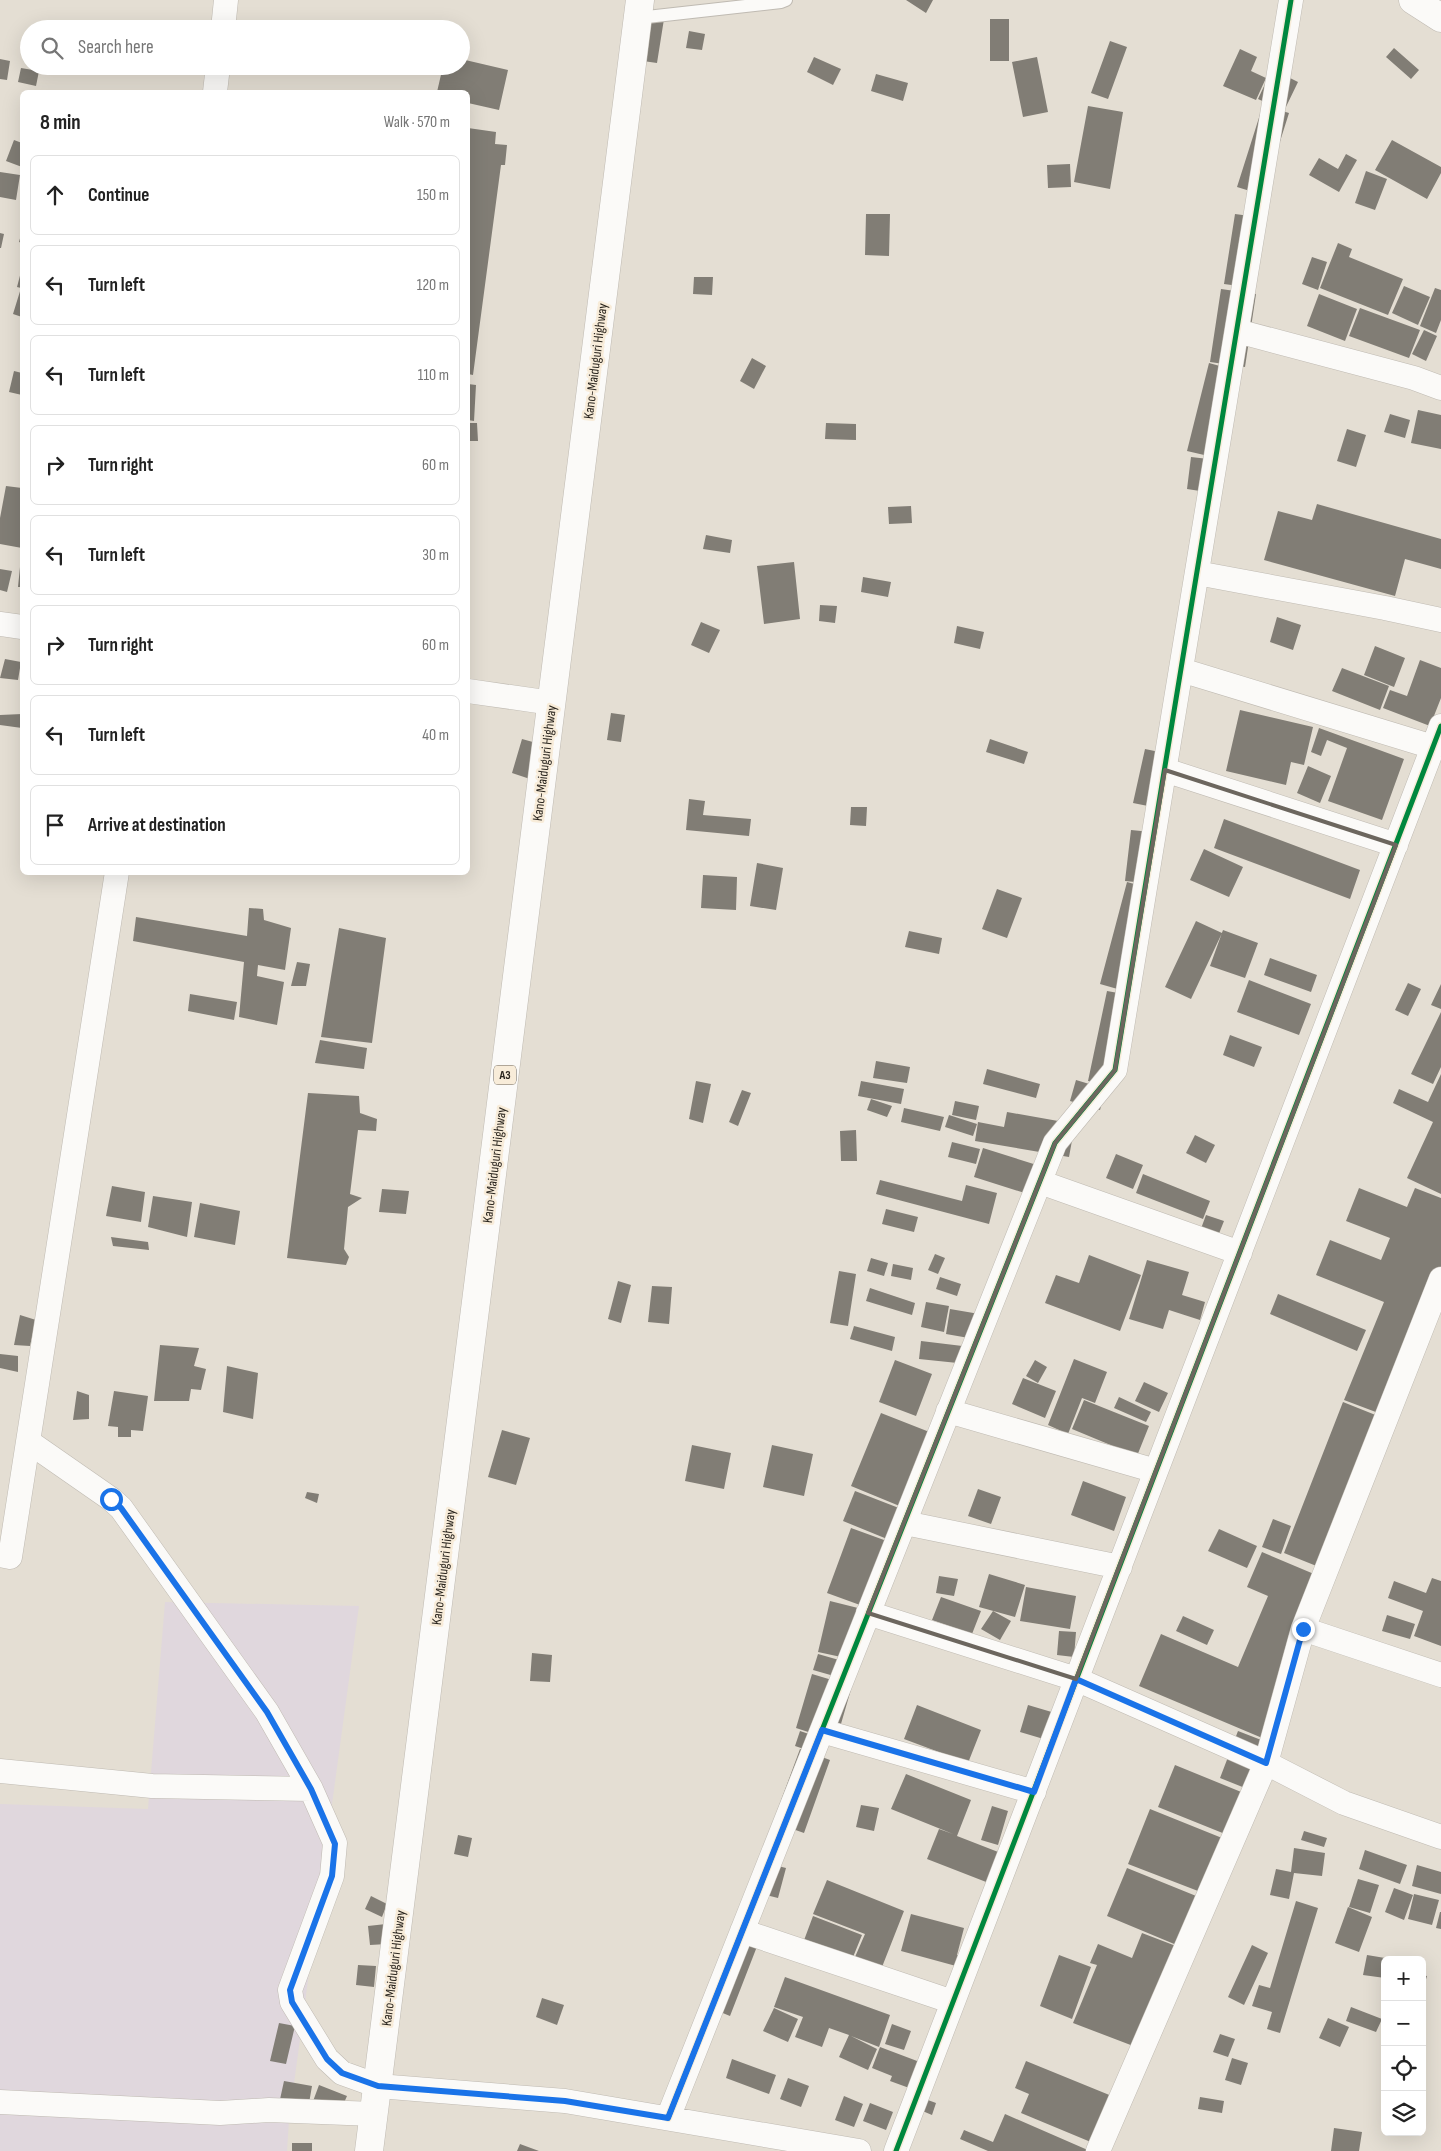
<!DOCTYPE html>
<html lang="en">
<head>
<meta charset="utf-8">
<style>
	:root { --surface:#fff; --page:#f6f6f6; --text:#222; --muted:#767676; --line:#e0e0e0 }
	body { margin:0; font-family:"Sofia Sans Condensed",sans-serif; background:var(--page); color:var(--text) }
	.controls { position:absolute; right:15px; bottom:15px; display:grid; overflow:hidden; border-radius:8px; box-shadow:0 5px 20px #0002 }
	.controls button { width:45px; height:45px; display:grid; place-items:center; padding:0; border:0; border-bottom:1px solid var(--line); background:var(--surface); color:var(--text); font:25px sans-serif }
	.stop { position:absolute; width:15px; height:15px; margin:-11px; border:4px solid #1a73e8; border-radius:50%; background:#fff }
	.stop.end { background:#1a73e8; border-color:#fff; box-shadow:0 1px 5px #0008 }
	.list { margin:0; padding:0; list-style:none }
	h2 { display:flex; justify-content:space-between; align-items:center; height:65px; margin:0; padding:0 20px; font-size:21px }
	h2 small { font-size:16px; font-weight:400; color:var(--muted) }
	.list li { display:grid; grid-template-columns:32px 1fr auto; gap:15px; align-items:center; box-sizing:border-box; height:80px; margin:0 10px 10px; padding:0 10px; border:1px solid var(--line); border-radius:8px }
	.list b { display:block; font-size:19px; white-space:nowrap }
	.list em { font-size:16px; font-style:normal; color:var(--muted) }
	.icon { flex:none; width:28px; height:28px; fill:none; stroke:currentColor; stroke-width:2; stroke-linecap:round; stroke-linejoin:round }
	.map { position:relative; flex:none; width:1441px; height:2151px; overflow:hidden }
	.search { position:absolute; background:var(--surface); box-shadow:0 5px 20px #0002; left:20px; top:20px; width:450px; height:55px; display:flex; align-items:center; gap:12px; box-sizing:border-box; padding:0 18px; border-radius:28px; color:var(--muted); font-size:19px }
	.panel { position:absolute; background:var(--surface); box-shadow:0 5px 20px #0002; left:20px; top:90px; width:450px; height:785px; border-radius:8px }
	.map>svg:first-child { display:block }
	.industrial { fill:#e0d7dd }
	.building { fill:#817d75 }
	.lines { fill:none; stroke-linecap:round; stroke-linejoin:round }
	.lane-casing { stroke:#bfbab2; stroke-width:14 }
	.street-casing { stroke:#bfbab2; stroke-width:25 }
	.primary-casing { stroke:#bfbab2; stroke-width:29 }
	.highway-casing { stroke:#bfbab2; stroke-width:29 }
	.lane { stroke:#fbfaf8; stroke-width:12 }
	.street { stroke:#fbfaf8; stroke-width:24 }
	.primary { stroke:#fbfaf8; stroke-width:28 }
	.highway { stroke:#fbfaf8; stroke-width:28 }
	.cycleway-casing { stroke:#f8ecd9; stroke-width:8 }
	.cycleway { stroke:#00873e; stroke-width:5 }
	.route { stroke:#1a73e8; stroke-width:6 }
	.marked { fill:none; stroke:#6c665e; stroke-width:4; stroke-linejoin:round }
	.labels { text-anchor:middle; stroke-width:5; stroke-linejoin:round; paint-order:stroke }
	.shield { fill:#f8ecd9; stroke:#686157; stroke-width:1 }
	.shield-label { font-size:12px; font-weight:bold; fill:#2b261f }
	.street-label { font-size:14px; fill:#2b261f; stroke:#f8ecd9 }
</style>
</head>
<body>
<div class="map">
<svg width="1441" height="2151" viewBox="0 0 1441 2151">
	<rect width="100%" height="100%" fill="#e4ded3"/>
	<!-- industrial -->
	<path class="industrial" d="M165,1602L359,1606L289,2120L287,2151H0V1804L148,1809Z"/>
	<!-- building -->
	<path class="building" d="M906,0H933L926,13Z
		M649,17L664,19L657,63L643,61Z
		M990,19H1009V61H990Z
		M689,31L705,34L702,50L686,48Z
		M1110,41L1127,47L1108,99L1091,93Z
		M1394,48L1419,70L1411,79L1386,57Z
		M1240,49L1257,57L1251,71L1266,78L1256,100L1223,86Z
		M814,57L841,69L833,85L807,72Z
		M1037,57L1048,112L1023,117L1012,62Z
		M0,59L10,61L7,80L0,79Z
		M461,59L508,70L499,110L468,103V92H437L443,66H461Z
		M21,68L39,71L36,86L18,82Z
		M1272,69L1298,82L1284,111L1258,99Z
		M876,74L908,83L903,101L871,91Z
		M1263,105L1289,113L1263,195L1237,187Z
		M1088,106L1123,112L1110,189L1074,182Z
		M468,128L496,132L495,144L507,145L505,165H501L473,375L468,374Z
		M14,140L22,143V167L6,161Z
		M1392,140L1441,167V173L1427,199L1375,170Z
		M1346,154L1357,160L1339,192L1309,175L1319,158L1338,169Z
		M1070,164L1071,187L1048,188L1047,165Z
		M1366,171L1387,179L1375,210L1355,203Z
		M0,172L20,175L16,200L0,197Z
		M866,214H890L889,256L865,255Z
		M1235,214L1265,218L1254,288L1224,284Z
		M22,231V243L19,242Z
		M0,233L4,234L1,248H0Z
		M1338,243L1352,249L1349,257L1403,279L1388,315L1320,288Z
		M1312,257L1327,262L1318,290L1302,284Z
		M22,268V317L13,314L21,288L17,287Z
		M694,277H713L712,295L693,294Z
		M1404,286L1430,297L1418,325L1392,313Z
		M1435,288L1441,290V320L1436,333L1420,326Z
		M1221,289L1256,294L1245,367L1210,362Z
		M1319,294L1357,309L1345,341L1307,326Z
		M1360,308L1420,330L1409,358L1349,336Z
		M1424,330L1437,336L1426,361L1412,354Z
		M752,358L766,366L754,389L740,381Z
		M1209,363L1238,371L1217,458L1187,451Z
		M14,371L22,373V395L9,392Z
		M468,384L476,385L474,421L468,420Z
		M1418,410L1441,415V449L1411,443Z
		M1390,414L1410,420L1405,438L1384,432Z
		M468,423H477L478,441H468Z
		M826,423L856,424V440L825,439Z
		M1347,429L1366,435L1356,467L1337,461Z
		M1191,457L1217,460L1213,493L1187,489Z
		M6,486L22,488V548L0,544V518Z
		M1317,504L1441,539V569L1405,559L1395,596L1264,560L1278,511L1312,520Z
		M911,506L912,523L889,524L888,507Z
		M706,535L732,540L730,553L703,549Z
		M794,562L800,619L764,624L757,566Z
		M20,567H22V587H18Z
		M0,569L12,571L7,592L0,590Z
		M863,577L891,582L888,597L861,592Z
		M820,605L837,606L835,623L819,621Z
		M1277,617L1301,625L1293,650L1270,642Z
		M701,622L720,630L709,653L691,645Z
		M957,626L984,632L980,649L954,643Z
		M1375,646L1405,658L1394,687L1364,675Z
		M5,659L21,662L18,680L0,678Z
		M1420,660L1441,668V698L1430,726L1383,708L1390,690L1407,696Z
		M1342,668L1389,686L1380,710L1332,691Z
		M1240,710L1313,727L1304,765L1291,762L1286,785L1226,771Z
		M611,713L625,715L621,742L607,740Z
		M22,714V728L0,725V715Z
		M1319,728L1404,759L1382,820L1328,801L1347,748L1327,740L1321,756L1311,752Z
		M522,739L540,744L530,779L512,773Z
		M990,739L1028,752L1024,764L986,752Z
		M1145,749L1179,756L1168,810L1133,803Z
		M1308,766L1331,776L1320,803L1297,793Z
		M689,799L705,801L703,815L751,819L749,836L686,830Z
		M851,807H867L866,826L850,825Z
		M1224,819L1360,870L1350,899L1214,848Z
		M1131,830L1161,833L1155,884L1125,881Z
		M1204,849L1243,867L1229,897L1190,880Z
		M757,863L783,868L776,910L750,906Z
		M703,875L737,877L736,910L701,908Z
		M1127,882L1156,890L1128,992L1100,984Z
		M997,889L1022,898L1007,938L982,929Z
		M249,908L263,909L264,920L291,928L285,970L258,965L257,976L284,982L277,1025L239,1017L244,962L133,941L136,917L247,936Z
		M1196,921L1222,933L1191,999L1165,987Z
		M339,928L386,938L372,1043L321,1037Z
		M1223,930L1258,943L1245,978L1210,966Z
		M909,931L942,938L939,954L905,947Z
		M1270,958L1317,975L1311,992L1264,975Z
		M297,962L310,964L306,986H291Z
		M1249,980L1311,1004L1299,1035L1237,1012Z
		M1408,983L1421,989L1408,1016L1395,1010Z
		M1441,984V1009L1431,1005Z
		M1107,991L1135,996L1116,1086L1088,1081Z
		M190,994L237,1002L234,1020L188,1011Z
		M1441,1012V1067L1433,1084L1411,1074Z
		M1230,1035L1262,1047L1254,1067L1223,1055Z
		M320,1040L367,1048L364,1069L315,1063Z
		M876,1061L910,1067L907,1083L873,1078Z
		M987,1069L1040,1084L1036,1098L983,1084Z
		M1441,1074V1194L1407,1178L1433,1122L1393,1103L1399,1089L1428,1102Z
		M1076,1080L1106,1089L1100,1110L1070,1101Z
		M696,1081L711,1084L703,1123L689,1119Z
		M861,1081L904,1089L901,1104L858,1096Z
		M742,1090L751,1093L738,1126L729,1122Z
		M308,1093L359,1096L360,1113L377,1119L376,1131L358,1130L350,1194L362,1198L348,1207L344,1249L349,1257L346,1265L287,1258Z
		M871,1099L892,1106L887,1117L867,1110Z
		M955,1101L979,1106L976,1120L952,1115Z
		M904,1108L944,1117L940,1131L901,1122Z
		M1007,1112L1075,1124L1069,1157L975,1141L978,1122L1004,1127Z
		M949,1115L977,1124L973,1136L945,1127Z
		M856,1130L857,1161H841L840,1131Z
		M1195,1135L1215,1145L1206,1163L1186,1153Z
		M952,1142L980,1149L976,1164L948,1157Z
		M983,1148L1040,1166L1031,1195L974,1177Z
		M1116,1154L1143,1165L1133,1189L1106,1178Z
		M1143,1174L1210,1201L1203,1219L1136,1193Z
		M880,1180L962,1201L966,1185L997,1193L989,1224L876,1194Z
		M112,1186L145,1192L141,1222L106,1216Z
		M1359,1188L1407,1207L1415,1188L1441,1198V1286L1389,1417L1344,1400L1384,1302L1316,1275L1330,1240L1381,1260L1390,1238L1346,1221Z
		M382,1189L409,1191L406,1214L379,1212Z
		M153,1196L192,1202L187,1237L148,1227Z
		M200,1203L240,1211L235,1245L194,1237Z
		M886,1209L918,1217L914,1232L882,1224Z
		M1206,1215L1224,1221L1216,1241L1199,1234Z
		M111,1237L148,1242L149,1250L113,1246Z
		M935,1254L945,1258L938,1274L928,1270Z
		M1089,1255L1141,1275L1120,1331L1045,1303L1056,1275L1079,1283Z
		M871,1258L888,1263L884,1276L867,1271Z
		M1147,1260L1189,1272L1182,1295L1205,1302L1200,1320L1169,1310L1163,1329L1129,1319Z
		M893,1264L913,1268L911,1280L891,1276Z
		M839,1271L856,1274L848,1326L830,1323Z
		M940,1277L961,1284L957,1296L936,1289Z
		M618,1281L631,1285L621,1323L608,1319Z
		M652,1286L672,1287L669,1324L648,1322Z
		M870,1288L915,1303L912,1315L866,1301Z
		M1278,1294L1366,1330L1357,1351L1270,1314Z
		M926,1302L949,1306L944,1332L921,1327Z
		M950,1309L991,1316L986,1341L946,1334Z
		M20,1315L36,1320L30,1346L14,1345Z
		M854,1326L895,1337L892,1351L850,1339Z
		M921,1341L979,1348L977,1365L919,1359Z
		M160,1345L199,1348L194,1366L206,1369L201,1390L191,1389L189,1401H154Z
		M0,1354L18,1356V1372L0,1368Z
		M1074,1359L1107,1372L1095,1403L1082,1398L1068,1434L1048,1425Z
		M895,1360L932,1374L916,1416L879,1402Z
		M1035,1360L1047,1367L1038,1383L1026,1376Z
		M227,1366L258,1373L253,1419L223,1412Z
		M1023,1378L1056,1391L1045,1418L1012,1404Z
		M1144,1382L1168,1393L1159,1412L1135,1401Z
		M77,1391L89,1395V1419L73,1420Z
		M114,1391L148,1396L143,1431L131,1430V1437H118V1427L108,1426Z
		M1119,1397L1151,1412L1146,1422L1114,1408Z
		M1084,1400L1149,1426L1137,1456L1072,1429Z
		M1343,1402L1388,1420L1329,1571L1284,1553Z
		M881,1413L932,1433L902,1507L851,1486Z
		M502,1430L530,1438L516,1485L488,1477Z
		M692,1445L731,1453L724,1489L685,1481Z
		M772,1445L813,1454L804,1496L763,1487Z
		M1083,1481L1126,1497L1114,1531L1071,1515Z
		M978,1489L1001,1497L991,1524L968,1516Z
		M855,1491L904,1510L892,1541L843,1521Z
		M307,1492L319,1494L317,1503L305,1498Z
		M1273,1519L1291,1526L1281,1554L1262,1547Z
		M851,1528L895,1544L871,1609L827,1593Z
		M1219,1529L1257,1546L1247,1568L1208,1551Z
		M1262,1552L1333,1582L1267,1740L1139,1686L1161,1634L1238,1667L1268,1596L1247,1587Z
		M989,1574L1025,1585L1015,1617L979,1607Z
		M939,1576L958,1579L954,1596L936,1593Z
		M1432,1578L1441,1581V1646L1414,1636L1423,1611L1388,1598L1394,1581L1426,1593Z
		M1026,1587L1076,1596L1070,1629L1020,1621Z
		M941,1597L981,1611L972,1634L932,1620Z
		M830,1601L866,1610L855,1660L818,1652Z
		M993,1611L1011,1621L1000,1640L981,1629Z
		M1387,1615L1415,1624L1410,1639L1382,1631Z
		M1183,1616L1214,1630L1207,1645L1176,1631Z
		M1059,1631L1076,1632L1074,1657L1057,1655Z
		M532,1653L552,1655L550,1682L530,1681Z
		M818,1654L846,1662L841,1678L813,1670Z
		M812,1674L852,1686L836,1741L796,1728Z
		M917,1705L981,1730L968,1763L904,1739Z
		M1028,1705L1055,1713L1047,1740L1020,1732Z
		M800,1731L827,1740L822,1755L795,1746Z
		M1238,1731L1269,1743L1250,1790L1220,1778Z
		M800,1749L830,1760L804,1833L773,1822Z
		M1175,1765L1251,1796L1235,1838L1158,1807Z
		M906,1774L971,1800L957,1836L1011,1857L999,1887L927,1859L939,1829L953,1834L891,1809Z
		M861,1805L879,1808L874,1831L856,1827Z
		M992,1806L1008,1811L998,1845L981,1840Z
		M1150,1809L1232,1842L1211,1896L1128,1864Z
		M1304,1831L1327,1838L1324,1847L1301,1840Z
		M458,1835L472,1838L468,1857L454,1854Z
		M1294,1848L1325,1853L1322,1876L1294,1873L1289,1899L1270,1895L1276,1869L1291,1872Z
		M1365,1850L1407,1865L1400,1884L1359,1869Z
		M762,1862L786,1868L778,1898L754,1892Z
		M1417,1865L1441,1872V1894L1412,1886Z
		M1127,1868L1211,1902L1191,1951L1107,1916Z
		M1358,1879L1379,1885L1370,1913L1349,1907Z
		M827,1880L904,1911L882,1967L855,1957L865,1934L813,1914Z
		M1394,1888L1413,1895L1404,1920L1385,1912Z
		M1414,1894L1439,1900L1432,1925L1408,1919Z
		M371,1896L387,1904L382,1917L365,1909Z
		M1296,1901L1318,1908L1280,2033L1267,2029L1272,2012L1252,2006L1259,1985L1270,1988Z
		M1348,1907L1372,1917L1359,1952L1335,1943Z
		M1440,1912H1441V1929L1436,1928Z
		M911,1914L964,1928L957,1955L969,1958L967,1969L901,1951Z
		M813,1916L862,1935L851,1962L803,1943Z
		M386,1924L387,1944L370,1945L368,1926Z
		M746,1925L763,1931L730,2016L713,2009Z
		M1142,1933L1189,1951L1149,2052L1073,2023L1097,1965L1090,1963L1098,1944L1132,1958Z
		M1252,1945L1268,1953L1244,2005L1228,1997Z
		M1059,1955L1091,1967L1072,2019L1040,2006Z
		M1367,1955L1391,1959L1385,1960V1978L1363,1975Z
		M358,1965L376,1966L374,1987L356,1985Z
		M1422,1975L1427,1976L1423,1989H1422Z
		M785,1977L890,2015L879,2047L851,2036L877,2049L868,2070L839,2057L849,2035L829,2028L822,2047L795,2037L803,2017L774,2007Z
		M542,1998L564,2005L557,2025L536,2017Z
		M1351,2007L1382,2019L1376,2032L1346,2021Z
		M774,2008L798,2019L788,2042L763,2031Z
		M1328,2018L1349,2027L1340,2047L1319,2038Z
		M279,2023L295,2026L286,2064L270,2061Z
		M892,2024L911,2031L904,2050L885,2044Z
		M1220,2034L1235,2039L1228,2057L1213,2052Z
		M880,2047L933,2067L923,2093L890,2081L892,2076L872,2068Z
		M1232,2058L1248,2063L1241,2085L1225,2080Z
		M732,2059L776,2075L769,2094L726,2078Z
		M1026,2061L1129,2103L1110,2150L1021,2113L1029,2094L1015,2088Z
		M788,2078L809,2086L801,2107L780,2099Z
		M284,2081L312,2086L308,2109L279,2104Z
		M319,2085L347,2096L339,2114L312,2104Z
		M844,2096L863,2104L854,2127L835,2120Z
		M917,2096L936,2103L932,2115L913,2107Z
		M1200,2097L1224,2101L1222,2113L1198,2109Z
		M870,2103L893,2112L886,2130L863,2121Z
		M1005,2114L1090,2151H988L960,2139L964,2130L993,2142Z
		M1334,2128L1362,2132L1359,2151H1331Z
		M292,2143H312V2151H292Z
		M520,2144L539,2151H517Z"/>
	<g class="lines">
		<!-- lane casing -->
		<g class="lane-casing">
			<path id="lane" d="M638,18L781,2L786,0"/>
		</g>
		<!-- street casing -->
		<g class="street-casing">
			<path id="street" d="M223,29L226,0
				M215,92L218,66
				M1237,331L1414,378L1441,388
				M1197,573L1385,608L1441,620
				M0,624L22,627
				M1181,670L1433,747
				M468,691L552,703
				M1165,770L1396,845
				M1040,1182L1240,1253
				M948,1411L1156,1471
				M29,1442L111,1499L121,1508L267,1712L311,1789L335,1843L332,1876L290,1990L292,2002L327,2059L342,2073L378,2086L565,2101L859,2151
				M905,1523L1120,1567
				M0,1555L10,1557L117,872
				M868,1613L1076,1679L1266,1763L1344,1803L1441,1837
				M1303,1629L1441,1675
				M822,1731L1034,1792
				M0,1771L152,1786L311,1789
				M742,1931L953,2002
				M0,2102L220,2113L269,2110L374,2114
				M668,2118L1055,1143L1115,1070L1291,0
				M896,2151L1441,726
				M1098,2151L1266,1763L1303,1629L1441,1279"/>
		</g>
		<!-- primary casing -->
		<g class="primary-casing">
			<path id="primary" d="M1413,0L1441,18"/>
		</g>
		<!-- highway casing -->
		<g class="highway-casing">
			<path id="highway" d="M369,2151L640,0"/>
		</g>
		<!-- lane -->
		<use href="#lane" class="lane"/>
		<!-- street -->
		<use href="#street" class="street"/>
		<!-- primary -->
		<use href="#primary" class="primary"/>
		<!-- highway -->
		<use href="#highway" class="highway"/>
		<!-- cycleway casing -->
		<g class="cycleway-casing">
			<path id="cycleway" d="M668,2118L1055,1143L1115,1070L1291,0
				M896,2151L1441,726"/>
		</g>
		<!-- cycleway -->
		<use href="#cycleway" class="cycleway"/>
	</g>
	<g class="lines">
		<!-- route -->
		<path class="route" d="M111,1499L121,1508L267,1712L311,1789L335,1844L332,1876L290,1990L292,2002L327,2059L342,2073L378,2086L565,2101L668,2118L822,1730L1034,1792L1076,1679L1266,1763L1303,1629"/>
	</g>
	<!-- marked area -->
	<path class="marked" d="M1165,770L1396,845L1076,1679L868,1613L1055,1143L1115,1070Z"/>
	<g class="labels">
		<!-- shield labels -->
		<rect class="shield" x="494" y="1065.5" width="22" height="19" rx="4"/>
		<g class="shield-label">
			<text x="505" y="1079">A3</text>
		</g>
		<!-- street labels -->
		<g class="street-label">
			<text transform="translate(595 361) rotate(-83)" y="5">Kano-Maiduguri Highway</text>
			<text transform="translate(544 763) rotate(-83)" y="5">Kano-Maiduguri Highway</text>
			<text transform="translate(494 1165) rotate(-83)" y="5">Kano-Maiduguri Highway</text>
			<text transform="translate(443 1567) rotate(-83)" y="5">Kano-Maiduguri Highway</text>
			<text transform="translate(393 1968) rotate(-83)" y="5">Kano-Maiduguri Highway</text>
		</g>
	</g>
</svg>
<div class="controls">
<button>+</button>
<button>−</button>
<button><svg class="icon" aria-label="locate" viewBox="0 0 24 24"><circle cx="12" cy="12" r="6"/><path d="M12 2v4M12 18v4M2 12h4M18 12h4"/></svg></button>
<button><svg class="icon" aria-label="layers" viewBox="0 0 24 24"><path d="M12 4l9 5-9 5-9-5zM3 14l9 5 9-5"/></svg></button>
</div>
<div class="stop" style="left:111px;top:1499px"></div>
<div class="stop end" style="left:1303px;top:1629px"></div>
<div class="search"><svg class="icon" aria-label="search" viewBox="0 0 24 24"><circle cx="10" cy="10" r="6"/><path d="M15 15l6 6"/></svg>Search here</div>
<section class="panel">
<h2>8 min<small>Walk · 570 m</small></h2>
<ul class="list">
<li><svg class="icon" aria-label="ahead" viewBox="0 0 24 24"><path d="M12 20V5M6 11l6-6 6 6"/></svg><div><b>Continue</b></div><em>150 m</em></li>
<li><svg class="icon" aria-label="left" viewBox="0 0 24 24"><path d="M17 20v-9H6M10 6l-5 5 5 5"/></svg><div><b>Turn left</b></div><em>120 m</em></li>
<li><svg class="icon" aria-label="left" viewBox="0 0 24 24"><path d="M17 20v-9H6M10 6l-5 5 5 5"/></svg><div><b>Turn left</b></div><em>110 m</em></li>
<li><svg class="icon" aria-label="right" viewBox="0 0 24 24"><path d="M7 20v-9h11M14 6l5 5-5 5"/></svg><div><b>Turn right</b></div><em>60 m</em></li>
<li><svg class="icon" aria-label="left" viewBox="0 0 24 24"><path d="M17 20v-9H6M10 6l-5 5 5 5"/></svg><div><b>Turn left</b></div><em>30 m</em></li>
<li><svg class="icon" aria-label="right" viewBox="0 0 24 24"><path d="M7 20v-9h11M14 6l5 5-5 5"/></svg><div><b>Turn right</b></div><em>60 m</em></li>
<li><svg class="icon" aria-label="left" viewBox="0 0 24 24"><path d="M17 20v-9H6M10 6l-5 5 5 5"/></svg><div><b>Turn left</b></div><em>40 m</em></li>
<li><svg class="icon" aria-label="arrive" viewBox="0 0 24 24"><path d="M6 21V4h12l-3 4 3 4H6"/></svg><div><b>Arrive at destination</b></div></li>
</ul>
</section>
</div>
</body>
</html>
